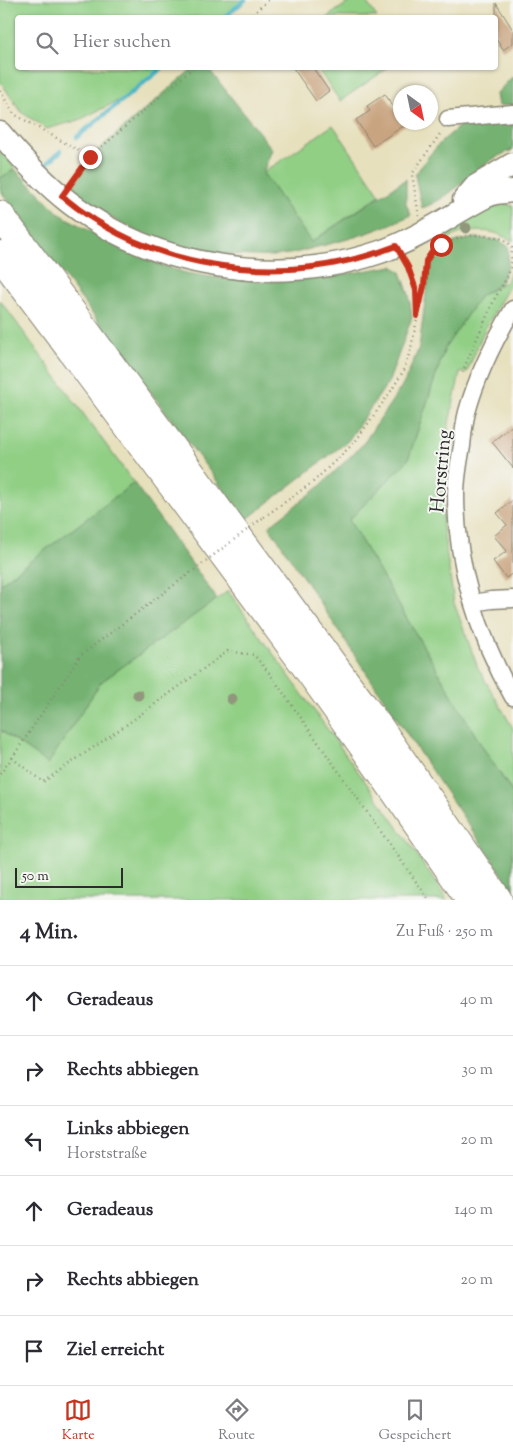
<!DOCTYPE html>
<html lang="de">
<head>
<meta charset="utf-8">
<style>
	:root { --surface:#fff; --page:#f7f7f7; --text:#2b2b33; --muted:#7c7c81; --line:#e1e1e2; --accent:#c8321e }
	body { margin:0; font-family:"Sorts Mill Goudy",serif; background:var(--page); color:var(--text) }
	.compass { position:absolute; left:393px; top:85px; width:45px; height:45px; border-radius:50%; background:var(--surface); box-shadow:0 1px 4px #0004; rotate:147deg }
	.scale { position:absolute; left:15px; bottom:12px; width:108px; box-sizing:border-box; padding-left:5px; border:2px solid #2b2b2b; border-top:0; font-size:14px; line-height:18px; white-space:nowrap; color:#2b2b2b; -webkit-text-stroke:4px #f6f6f2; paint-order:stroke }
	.stop { position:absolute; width:15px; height:15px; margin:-11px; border:4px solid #c8321e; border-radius:50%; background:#fff }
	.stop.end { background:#c8321e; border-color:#fff; box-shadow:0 1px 5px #0008 }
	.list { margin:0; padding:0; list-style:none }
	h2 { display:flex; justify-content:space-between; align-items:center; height:65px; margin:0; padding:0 20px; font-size:21px }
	h2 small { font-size:16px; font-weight:400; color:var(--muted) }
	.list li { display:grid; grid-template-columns:32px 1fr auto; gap:15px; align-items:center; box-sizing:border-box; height:70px; padding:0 20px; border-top:1px solid var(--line) }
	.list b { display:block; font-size:19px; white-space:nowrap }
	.list p { margin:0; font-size:16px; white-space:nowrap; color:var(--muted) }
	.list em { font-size:16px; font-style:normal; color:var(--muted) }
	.icon { flex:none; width:28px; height:28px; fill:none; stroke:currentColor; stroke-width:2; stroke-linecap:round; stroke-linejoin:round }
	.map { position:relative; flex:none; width:513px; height:900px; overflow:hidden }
	.search { position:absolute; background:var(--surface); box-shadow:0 1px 4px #0004; left:15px; right:15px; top:15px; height:55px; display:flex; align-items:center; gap:12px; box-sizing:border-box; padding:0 18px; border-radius:5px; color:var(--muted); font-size:19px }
	.sheet { height:485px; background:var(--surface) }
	nav { display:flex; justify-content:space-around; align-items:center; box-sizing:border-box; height:70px; border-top:1px solid var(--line); background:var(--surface); font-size:14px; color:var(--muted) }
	nav a { display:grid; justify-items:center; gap:2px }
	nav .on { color:var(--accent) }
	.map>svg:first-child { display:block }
	.green { fill:#91cf85; stroke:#5e7d58 }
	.forest { fill:#74b272; stroke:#506e4e }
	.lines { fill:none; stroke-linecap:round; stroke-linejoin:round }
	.stream { stroke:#47b2c4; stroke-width:4.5 }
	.building { fill:#c9a480 }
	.street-casing { stroke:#898674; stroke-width:19 }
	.secondary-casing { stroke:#898674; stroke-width:25 }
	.highway-casing { stroke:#898674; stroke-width:30 }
	.path { stroke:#898674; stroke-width:2.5; stroke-dasharray:1 4; stroke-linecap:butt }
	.street { stroke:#fff; stroke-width:16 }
	.secondary { stroke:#fff; stroke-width:22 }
	.highway { stroke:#fff; stroke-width:28 }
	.path-bridge { stroke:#898674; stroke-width:2.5; stroke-dasharray:1 4; stroke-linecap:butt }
	.tree { fill:#91977c }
	.route { stroke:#c8321e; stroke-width:6 }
	.labels { text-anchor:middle; stroke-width:4; stroke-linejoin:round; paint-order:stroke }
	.street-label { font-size:20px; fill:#2b2b2b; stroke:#f6f6f2 }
</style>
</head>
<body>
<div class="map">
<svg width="513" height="900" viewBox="0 0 513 900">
	<rect width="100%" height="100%" fill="#f6f6f2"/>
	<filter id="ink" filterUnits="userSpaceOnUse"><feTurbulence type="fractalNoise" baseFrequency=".02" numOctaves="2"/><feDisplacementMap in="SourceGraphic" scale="10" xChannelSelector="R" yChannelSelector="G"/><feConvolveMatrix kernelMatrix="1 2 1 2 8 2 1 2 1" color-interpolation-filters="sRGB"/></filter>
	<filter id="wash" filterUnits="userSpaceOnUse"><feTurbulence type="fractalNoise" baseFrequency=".0096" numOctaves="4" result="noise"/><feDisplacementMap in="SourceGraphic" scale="20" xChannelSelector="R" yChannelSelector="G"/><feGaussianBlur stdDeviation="1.12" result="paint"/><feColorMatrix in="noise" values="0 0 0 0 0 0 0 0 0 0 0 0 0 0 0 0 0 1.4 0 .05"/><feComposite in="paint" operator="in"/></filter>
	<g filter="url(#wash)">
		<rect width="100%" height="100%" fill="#e7e0bd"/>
		<!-- green -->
		<path class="green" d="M0,0H246L225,17L18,18V68H164L130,95L79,120L47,129L21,112L0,81Z
			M352,0H365L377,17H327Z
			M317,68H388L340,101Z
			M333,125L380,195L311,242L263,173Z
			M0,149L15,169L0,178Z
			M498,202L513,206V241C508,239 503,236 498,234C488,230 473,231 462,233C452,235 441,245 431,241Z
			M513,266V279L484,331L467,372L460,373L449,423L444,476L443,529L454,603L478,668L513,728V793L480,743L349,520L408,460L445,348L480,296L507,281Z
			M0,300L134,483L0,584Z
			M228,591L408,841L447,900H0V730L48,764L101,682Z"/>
		<!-- forest -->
		<path class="forest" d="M193,68H208L272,149L263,173L311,242L406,179V204L411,215C380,230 354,238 321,246C308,249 295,254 281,255C267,257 253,256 239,255C201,252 164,245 129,228C108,217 88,202 69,188L90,157Z
			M513,76V105L498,106L496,94Z
			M513,122V150C477,161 456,197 422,208L415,175L427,158L441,142L462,124Z
			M15,169L60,214L100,237L160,265L186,273L211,277L268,282L322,278L393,266L401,272L409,295L412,317L389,381L348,441L246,520L0,190V178Z
			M475,238L498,240L508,246V266L500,284L480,296L445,348L408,460L349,520L480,743L513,794V890L421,755L269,526L318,488L363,444L404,383L419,348L430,263C440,244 455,241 475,238Z
			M134,483L217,599L101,682L48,764L0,730V584Z"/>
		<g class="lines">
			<!-- stream -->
			<path class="stream" d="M223,18L245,0
				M77,137L162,68
				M46,164L61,151"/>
		</g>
		<g id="blocks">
			<!-- building -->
			<path class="building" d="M496,3L513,30V43L503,50L496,39Z
				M293,68H313L329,91L316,101Z
				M385,94L400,118V122H404L405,125L373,146L356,120L370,111L367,106Z
				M513,425V468L492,442Z
				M513,500V573L506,578L493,561L507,551L494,536L507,525L497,513Z"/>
		</g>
	</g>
	<g filter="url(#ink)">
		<use href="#blocks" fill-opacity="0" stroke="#898674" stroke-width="1"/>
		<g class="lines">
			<!-- street casing -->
			<g class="street-casing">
				<path id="street" d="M448,119L513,113
					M513,309C494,341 477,376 467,412C464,423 463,435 462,446C459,462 456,478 456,495C456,565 478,636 513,697
					M473,603L491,600L513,599"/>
			</g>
			<!-- secondary casing -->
			<g class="secondary-casing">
				<path id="secondary" d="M0,133C21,158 44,183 70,203C156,269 277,287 380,252C418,239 452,214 487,196L495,193L513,191
					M464,200L476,186L513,164"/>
			</g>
			<!-- highway casing -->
			<g class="highway-casing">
				<path id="highway" d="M0,215L379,727L498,900
					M0,255C159,468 321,680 470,900"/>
			</g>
			<!-- path -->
			<path class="path" d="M249,18L268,0
				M0,91L14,114L90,157
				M73,181L90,157L193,68
				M419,216L412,174L442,131
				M404,260L416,290L417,312
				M264,517L313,482L355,442L391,391L404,370L411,348L424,286L427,261L432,252L441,245L462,237L475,235L498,237L508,242L512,248L511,267L506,279L495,298L463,370V375
				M12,758L43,782L126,725L228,651L254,655L270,674L429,900
				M0,774L12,758L81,655L190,573"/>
			<!-- street -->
			<use href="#street" class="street"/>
			<!-- secondary -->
			<use href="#secondary" class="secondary"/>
			<!-- highway -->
			<use href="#highway" class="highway"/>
			<!-- path-bridge -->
			<path class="path-bridge" d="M190,573L264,517"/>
		</g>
		<!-- trees -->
		<g class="tree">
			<circle cx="466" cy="228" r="5.5"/>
			<circle cx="138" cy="695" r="5.5"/>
			<circle cx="232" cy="699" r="5.5"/>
		</g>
	</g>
	<g class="lines" filter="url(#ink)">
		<!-- route -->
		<path class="route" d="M90,157L62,196C154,273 286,289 396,246L408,267L416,290L417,316L424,286L426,261L432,252L441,245"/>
	</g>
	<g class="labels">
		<!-- street labels -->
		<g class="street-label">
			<text transform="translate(440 471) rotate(-85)" y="7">Horstring</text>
		</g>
	</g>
</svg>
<svg class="compass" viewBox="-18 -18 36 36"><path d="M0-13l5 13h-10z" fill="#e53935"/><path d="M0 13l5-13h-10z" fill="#7c7c81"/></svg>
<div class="scale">50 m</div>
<div class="stop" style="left:441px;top:245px"></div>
<div class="stop end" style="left:90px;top:157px"></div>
<div class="search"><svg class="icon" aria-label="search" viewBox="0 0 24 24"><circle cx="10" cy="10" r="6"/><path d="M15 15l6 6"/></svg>Hier suchen</div>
</div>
<section class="sheet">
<h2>4 Min.<small>Zu Fuß · 250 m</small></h2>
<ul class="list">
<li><svg class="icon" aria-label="ahead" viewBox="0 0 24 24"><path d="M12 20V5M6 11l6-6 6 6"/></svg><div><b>Geradeaus</b></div><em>40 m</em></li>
<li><svg class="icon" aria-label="right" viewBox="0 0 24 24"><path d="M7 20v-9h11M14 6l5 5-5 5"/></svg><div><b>Rechts abbiegen</b></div><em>30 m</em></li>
<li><svg class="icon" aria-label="left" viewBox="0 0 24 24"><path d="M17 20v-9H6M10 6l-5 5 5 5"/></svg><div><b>Links abbiegen</b><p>Horststraße</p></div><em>20 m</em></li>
<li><svg class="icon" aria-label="ahead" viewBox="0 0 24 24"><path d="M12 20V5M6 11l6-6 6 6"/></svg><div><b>Geradeaus</b></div><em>140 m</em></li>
<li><svg class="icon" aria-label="right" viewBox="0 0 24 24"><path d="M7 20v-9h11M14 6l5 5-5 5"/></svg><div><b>Rechts abbiegen</b></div><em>20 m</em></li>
<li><svg class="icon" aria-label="arrive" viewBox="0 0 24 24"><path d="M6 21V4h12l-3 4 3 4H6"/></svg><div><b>Ziel erreicht</b></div></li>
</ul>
</section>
<nav>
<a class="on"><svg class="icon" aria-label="map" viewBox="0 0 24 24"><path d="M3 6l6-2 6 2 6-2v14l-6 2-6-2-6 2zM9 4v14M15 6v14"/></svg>Karte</a>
<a><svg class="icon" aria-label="directions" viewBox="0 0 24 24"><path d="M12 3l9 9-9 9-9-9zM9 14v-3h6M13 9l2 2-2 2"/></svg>Route</a>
<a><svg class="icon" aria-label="saved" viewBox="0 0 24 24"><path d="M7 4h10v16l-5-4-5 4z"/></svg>Gespeichert</a>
</nav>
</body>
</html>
